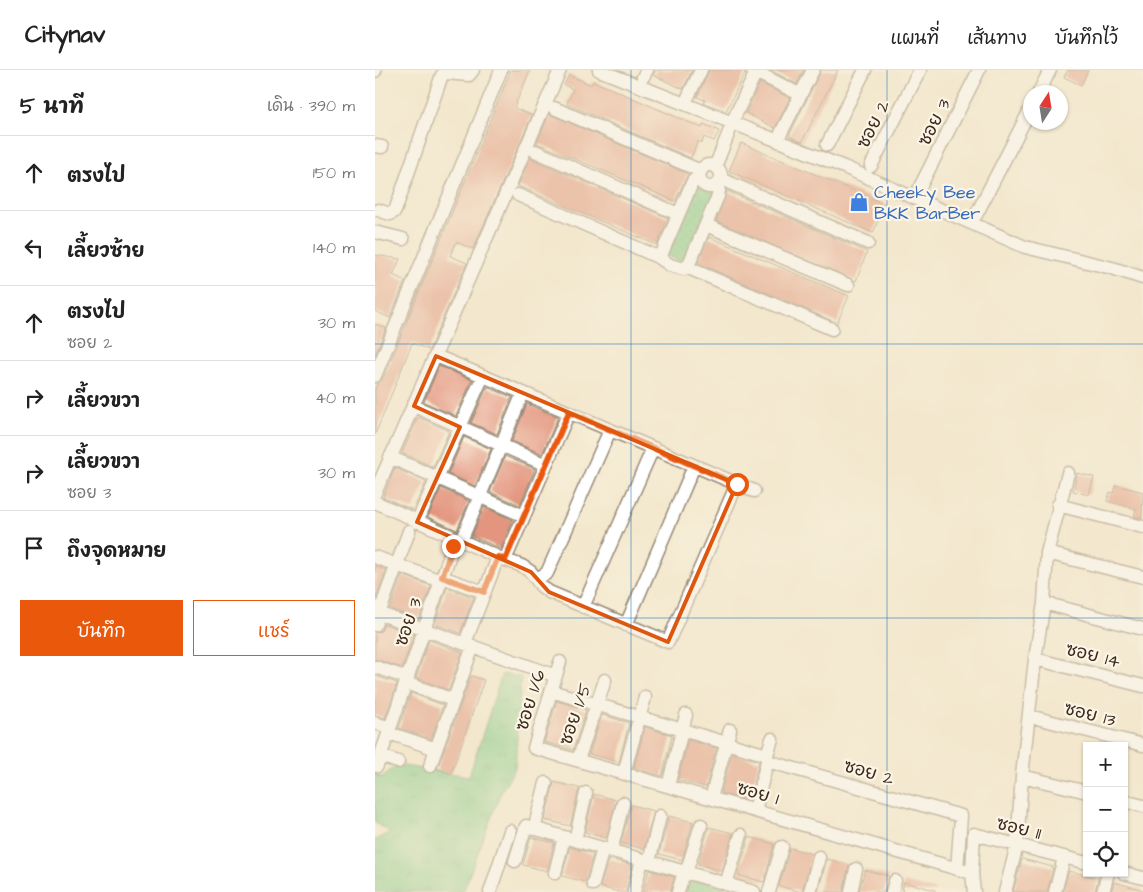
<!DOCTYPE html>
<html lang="th">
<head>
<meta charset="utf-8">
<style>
	:root { --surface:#fff; --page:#f2f2f2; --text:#222; --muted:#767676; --line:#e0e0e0; --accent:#ea580c }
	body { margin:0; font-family:"Architects Daughter","Playpen Sans Thai",sans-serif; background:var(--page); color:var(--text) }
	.controls { position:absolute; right:15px; bottom:15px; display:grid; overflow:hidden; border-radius:0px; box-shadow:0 1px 4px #0004 }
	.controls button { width:45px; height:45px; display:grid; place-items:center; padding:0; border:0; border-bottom:1px solid var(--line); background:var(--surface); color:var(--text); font:25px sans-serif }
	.compass { position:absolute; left:648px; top:15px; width:45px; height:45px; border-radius:50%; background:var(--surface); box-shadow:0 1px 4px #0004; rotate:12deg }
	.stop { position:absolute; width:15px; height:15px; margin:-11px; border:4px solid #ea580c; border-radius:50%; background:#fff }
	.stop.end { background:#ea580c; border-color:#fff; box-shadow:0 1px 5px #0008 }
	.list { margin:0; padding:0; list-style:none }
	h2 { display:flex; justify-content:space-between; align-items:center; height:65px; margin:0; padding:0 20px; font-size:21px }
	h2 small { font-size:16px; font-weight:400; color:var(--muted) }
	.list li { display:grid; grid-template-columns:32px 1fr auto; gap:15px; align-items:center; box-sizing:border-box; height:75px; padding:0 20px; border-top:1px solid var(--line) }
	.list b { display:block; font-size:19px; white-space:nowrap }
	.list p { margin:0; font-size:16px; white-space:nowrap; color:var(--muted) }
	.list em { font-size:16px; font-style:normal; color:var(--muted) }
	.actions { display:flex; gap:10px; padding:15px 20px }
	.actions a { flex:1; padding:11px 0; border:1px solid var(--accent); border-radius:0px; text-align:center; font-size:18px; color:var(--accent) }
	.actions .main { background:var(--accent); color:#fff }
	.icon { flex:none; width:28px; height:28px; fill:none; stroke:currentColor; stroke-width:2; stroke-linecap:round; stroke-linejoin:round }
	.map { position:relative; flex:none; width:768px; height:822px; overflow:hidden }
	header { display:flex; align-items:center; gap:30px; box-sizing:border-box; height:70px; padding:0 25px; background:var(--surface); border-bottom:1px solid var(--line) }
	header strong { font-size:24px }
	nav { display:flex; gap:28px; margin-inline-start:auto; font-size:18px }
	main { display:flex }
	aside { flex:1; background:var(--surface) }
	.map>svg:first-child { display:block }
	.grass { fill:url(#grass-tufts); stroke:#5e7a53 }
	.park { fill:url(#park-dots); stroke:#5e7a53 }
	.building { fill:#e3957f }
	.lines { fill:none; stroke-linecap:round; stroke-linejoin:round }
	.minor-casing { stroke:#978976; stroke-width:15 }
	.minor { stroke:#fff; stroke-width:12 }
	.route { stroke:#ea580c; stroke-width:6 }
	.marked { fill:none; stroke:#df570d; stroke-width:4; stroke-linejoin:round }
	.grid { fill:none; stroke:#1f6fb2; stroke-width:1; stroke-opacity:0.55 }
	.labels { text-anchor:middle; stroke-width:4.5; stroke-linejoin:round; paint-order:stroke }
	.street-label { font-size:18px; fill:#3b2a1e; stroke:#fcf5e5 }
	.shop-label { font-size:18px; fill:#366cbe; stroke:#fcf5e5; text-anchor:start }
</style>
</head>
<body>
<header>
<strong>Citynav</strong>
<nav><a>แผนที่</a><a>เส้นทาง</a><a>บันทึกไว้</a></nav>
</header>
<main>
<aside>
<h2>5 นาที<small>เดิน · 390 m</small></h2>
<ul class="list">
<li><svg class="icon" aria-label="ahead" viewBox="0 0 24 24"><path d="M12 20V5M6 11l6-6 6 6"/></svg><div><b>ตรงไป</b></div><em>150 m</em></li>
<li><svg class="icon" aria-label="left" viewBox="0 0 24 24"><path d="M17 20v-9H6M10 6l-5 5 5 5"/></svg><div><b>เลี้ยวซ้าย</b></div><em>140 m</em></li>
<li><svg class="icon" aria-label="ahead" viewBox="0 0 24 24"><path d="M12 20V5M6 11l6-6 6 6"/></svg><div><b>ตรงไป</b><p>ซอย 2</p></div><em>30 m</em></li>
<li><svg class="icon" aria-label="right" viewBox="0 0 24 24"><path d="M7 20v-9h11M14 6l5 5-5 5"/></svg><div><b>เลี้ยวขวา</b></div><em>40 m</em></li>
<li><svg class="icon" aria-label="right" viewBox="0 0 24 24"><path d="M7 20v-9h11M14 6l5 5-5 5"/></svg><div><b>เลี้ยวขวา</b><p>ซอย 3</p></div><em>30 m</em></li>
<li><svg class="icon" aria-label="arrive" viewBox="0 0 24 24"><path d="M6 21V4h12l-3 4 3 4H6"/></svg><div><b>ถึงจุดหมาย</b></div></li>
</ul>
<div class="actions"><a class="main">บันทึก</a><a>แชร์</a></div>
</aside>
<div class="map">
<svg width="768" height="822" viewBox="0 0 768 822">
	<defs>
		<pattern id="grass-tufts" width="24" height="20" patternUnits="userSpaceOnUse" patternTransform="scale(1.25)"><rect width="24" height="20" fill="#81cb88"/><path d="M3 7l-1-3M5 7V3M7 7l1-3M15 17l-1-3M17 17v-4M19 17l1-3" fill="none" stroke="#70ae75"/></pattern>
		<pattern id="park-dots" width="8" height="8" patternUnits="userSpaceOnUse" patternTransform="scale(1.25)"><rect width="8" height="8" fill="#81cb88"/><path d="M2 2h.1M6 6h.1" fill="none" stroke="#70ae75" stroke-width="1.8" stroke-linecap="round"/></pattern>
	</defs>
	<rect width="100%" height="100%" fill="#fcf5e5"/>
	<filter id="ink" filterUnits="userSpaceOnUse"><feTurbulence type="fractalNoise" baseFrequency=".02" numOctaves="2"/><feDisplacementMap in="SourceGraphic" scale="10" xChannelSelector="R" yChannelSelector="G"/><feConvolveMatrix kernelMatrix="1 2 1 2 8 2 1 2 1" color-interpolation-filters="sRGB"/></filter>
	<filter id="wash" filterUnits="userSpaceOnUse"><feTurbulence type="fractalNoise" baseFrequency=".0096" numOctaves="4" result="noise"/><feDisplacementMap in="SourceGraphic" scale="20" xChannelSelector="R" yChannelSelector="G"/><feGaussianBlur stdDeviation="1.12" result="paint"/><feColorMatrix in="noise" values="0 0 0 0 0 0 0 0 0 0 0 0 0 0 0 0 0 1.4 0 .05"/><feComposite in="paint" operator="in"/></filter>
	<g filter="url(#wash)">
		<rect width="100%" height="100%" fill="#f3e8cd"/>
		<!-- grass -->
		<path class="grass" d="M127,604L146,607L140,698L126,722L88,822H0V770L15,762L0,753V704L7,707L22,695L94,706Z"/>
		<!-- park -->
		<path class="park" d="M321,115L340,123L309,193L291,185Z
			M314,807L364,822H309Z"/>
		<g id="blocks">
			<!-- building -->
			<path class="building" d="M136,0H155L139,38L157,45L98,179L81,172L75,186L92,193L54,280L37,273L0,365V319L2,314L8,309Z
				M281,0H317L308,19L278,5Z
				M334,0H369L370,3L351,41L329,33L330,30L322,27Z
				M395,0H429L422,14Z
				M446,0H463L427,72L414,66Z
				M693,0H713L706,15L689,7Z
				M194,5L214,14H217L218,11L327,58L328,54L344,61L339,71L329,67L327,73L323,71L316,88L192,34L198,19L189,15Z
				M385,13L415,28L400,58L371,43Z
				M174,44L313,104L300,131L162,73Z
				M366,73L510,134L498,163L354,101Z
				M155,88L293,148L282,175L143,116Z
				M352,121L492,182L481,211L341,151Z
				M334,167L474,226L462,253L323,193Z
				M0,185L25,189L18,205L30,211L15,248L0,241Z
				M0,254L11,258L0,285Z
				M64,296L97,310L81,346L49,332Z
				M112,317L137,327L122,364L96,353Z
				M152,334L183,347L167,384L137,371Z
				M43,347L74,361L58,397L27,383Z
				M89,367L116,379L100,416L73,404Z
				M130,386L160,399L145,435L115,422Z
				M20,398L51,412L38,440L8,427Z
				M702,403L719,407L714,425L698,421Z
				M741,415L768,422L767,448L759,446L761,439L732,431L735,422L739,423Z
				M66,418L94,431L82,460L53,447Z
				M109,437L138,450L126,479L97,466Z
				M0,496L11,500L0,531Z
				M27,505L56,516L44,549L15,539Z
				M72,518L99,527L85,563L60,554Z
				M9,554L39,564L27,598L0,589V563L6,561Z
				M54,570L87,582L74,620L41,608Z
				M0,606L22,613L10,648L0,645Z
				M96,606L109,610L76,704L62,699Z
				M36,623L68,635L56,669L24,658Z
				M182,631L211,640L198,680L169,672Z
				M227,645L254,653L244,692L214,684Z
				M270,657L297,665L287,706L259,698Z
				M313,670L341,678L331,717L303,710Z
				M357,683L384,691L374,731L346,723Z
				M179,712L204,718L195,756L170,750Z
				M219,724L241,730L231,768L210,762Z
				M256,735L279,741L269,779L246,773Z
				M294,746L318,752L307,790L284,784Z
				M334,757L358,763L347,801L323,794Z
				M156,767L179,773L172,801L148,795Z
				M374,767L399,774L389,812L363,805Z
				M195,777L218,784L210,812L187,806Z
				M415,778L437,784L427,822L404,816Z
				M234,789L257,795L251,822H244L225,817Z
				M452,789L474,795L468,822H443Z
				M647,789L678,797L672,822H638Z
				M274,800L299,807L295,822H268Z
				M490,800L514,806L509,822H484Z
				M694,801L723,808L720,822H688Z
				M529,812L560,820V822H527Z
				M739,812L768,820V822H736Z"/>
		</g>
	</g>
	<g filter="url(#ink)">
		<use href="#blocks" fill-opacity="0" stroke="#978976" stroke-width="1"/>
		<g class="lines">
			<!-- minor casing -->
			<g class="minor-casing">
				<path id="minor" d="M224,0L469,97L650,177L737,198L768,208
					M377,0L426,25
					M0,1V0
					M268,7L272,0
					M664,22L675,0
					M313,27L326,0
					M179,38L326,101
					M360,46L382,0
					M406,63L438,0
					M452,75L490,0
					M0,76L7,77
					M160,81L303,144
					M324 106a11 11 0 1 1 22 0a11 11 0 1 1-22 0Z
					M496,96L545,0
					M340,97L358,52
					M346,109L493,173
					M544,119L604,0
					M143,125L285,188L295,195L309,199L314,194L343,126L344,121L340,116
					M3,140L15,144L20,141L67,5L70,3L94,5L98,0
					M601,145L656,38
					M331,155L473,215
					M0,162L28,169
					M285,188L317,113L319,110L325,108
					M311,197L457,259
					M61,286L379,421
					M0,306L126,0
					M39,336L171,395
					M15,387L149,446
					M0,423L185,0
					M0,432L123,487L147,496L156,502L166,516L174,522L293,572L362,414
					M683,435L768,457
					M42,452L108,306
					M86,471L148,323
					M672,483L768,507
					M0,487L66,511
					M130,490L194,342
					M67,507L109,522
					M161,509L172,503L235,360
					M669,533L768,559
					M208,537L278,378
					M0,542L181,606
					M0,555L34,461
					M251,555L319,396
					M90,573L123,487
					M660,589L768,616
					M185,592L159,678L597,803
					M0,597L33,608
					M31,613L78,630
					M176,621L392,685
					M654,646L768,675
					M0,653L15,658
					M14,663L61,679
					M6,686L23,692
					M203,690L230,610
					M392,691L586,746L582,799
					M0,695L2,696L78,476
					M55,696L98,576
					M249,703L270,627
					M647,706L712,722
					M293,716L311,645
					M336,728L355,660
					M749,731L768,736
					M380,741L392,691V685L397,669
					M159,759L171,713
					M200,770L211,723
					M236,781L248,733
					M140,791L151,756L379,822
					M274,792L285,746
					M180,803L189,767
					M311,803L326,755
					M749,803L768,808
					M218,814L228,779
					M351,814L366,765
					M115,822L135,761
					M259,822L267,790
					M303,822L309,802
					M394,822L407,777
					M435,822L444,787
					M476,822L481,799
					M517,822L520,811
					M599,822L597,803L599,764L712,793
					M630,822L642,775L647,706L660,589L669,533L672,483L693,403
					M680,822L689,788
					M728,822L733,803"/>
			</g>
			<!-- minor -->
			<use href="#minor" class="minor"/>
		</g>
	</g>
	<g class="lines" filter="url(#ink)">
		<!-- route -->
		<path class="route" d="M78,476L67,507L109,522L123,487L130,490L194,342L362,414"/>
	</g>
	<!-- marked area -->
	<path d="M0 0H768V822H0ZM61,286L362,414L293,572L174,522L156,502L42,452L85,357L39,336Z" fill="#f3e8cd" fill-opacity=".55" fill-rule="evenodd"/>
	<path class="marked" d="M61,286L362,414L293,572L174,522L156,502L42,452L85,357L39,336Z"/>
	<!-- grid -->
	<path class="grid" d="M256,0V822M512,0V822M0,274H768M0,548H768"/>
	<!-- icons -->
	<defs>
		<g id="shop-bare" transform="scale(1.5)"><path d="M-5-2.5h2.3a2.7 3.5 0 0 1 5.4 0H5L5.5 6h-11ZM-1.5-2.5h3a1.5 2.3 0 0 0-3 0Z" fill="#3f7fe0" stroke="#fcf5e5" stroke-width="2.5" paint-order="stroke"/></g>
	</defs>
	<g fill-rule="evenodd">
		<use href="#shop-bare" x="484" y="132"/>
	</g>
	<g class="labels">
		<!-- street labels -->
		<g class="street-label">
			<text transform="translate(559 52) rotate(-63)" y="6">ซอย 3</text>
			<text transform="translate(498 54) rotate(-63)" y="6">ซอย 2</text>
			<text transform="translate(33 552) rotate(-71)" y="6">ซอย 3</text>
			<text transform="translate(718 585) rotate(14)" y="6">ซอย 14</text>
			<text transform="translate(155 630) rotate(-73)" y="6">ซอย 1/6</text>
			<text transform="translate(200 644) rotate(-71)" y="6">ซอย 1/5</text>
			<text transform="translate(715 644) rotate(14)" y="6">ซอย 13</text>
			<text transform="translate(494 702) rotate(16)" y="6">ซอย 2</text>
			<text transform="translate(383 723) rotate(16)" y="6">ซอย 1</text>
			<text transform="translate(644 758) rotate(14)" y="6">ซอย 11</text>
		</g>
		<!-- shop labels -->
		<g class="shop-label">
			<text x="499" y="128">Cheeky Bee<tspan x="499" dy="21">BKK BarBer</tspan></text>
		</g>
	</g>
</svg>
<div class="controls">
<button>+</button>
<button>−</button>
<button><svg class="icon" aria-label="locate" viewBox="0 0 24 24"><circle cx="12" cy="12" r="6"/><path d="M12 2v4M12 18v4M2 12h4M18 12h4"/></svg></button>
</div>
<svg class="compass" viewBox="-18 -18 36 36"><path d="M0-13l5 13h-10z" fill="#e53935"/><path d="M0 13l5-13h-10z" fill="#767676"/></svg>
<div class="stop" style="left:362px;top:414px"></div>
<div class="stop end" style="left:78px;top:476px"></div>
</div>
</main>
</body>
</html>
